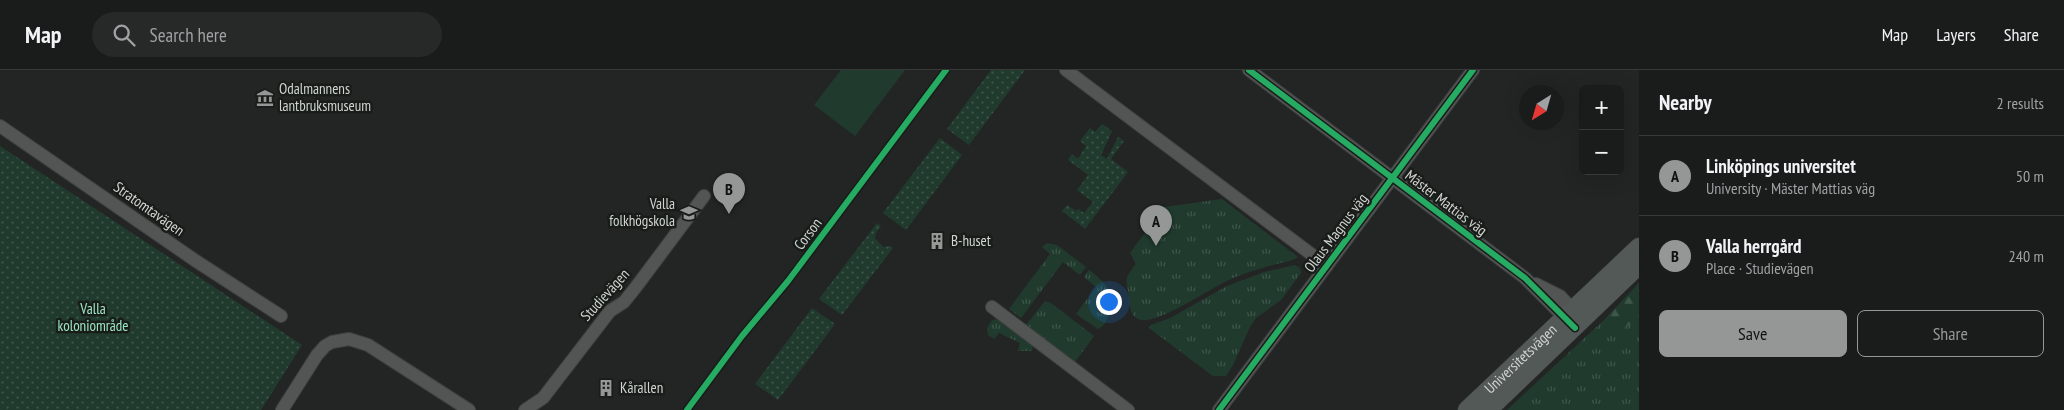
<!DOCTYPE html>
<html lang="en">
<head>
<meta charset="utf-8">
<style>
	:root { --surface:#1a1c1b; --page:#272928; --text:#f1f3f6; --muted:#9fa1a3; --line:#383a3a; --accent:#949795 }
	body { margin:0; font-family:"PT Sans Narrow",sans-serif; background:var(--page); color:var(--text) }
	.controls { position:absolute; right:15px; top:15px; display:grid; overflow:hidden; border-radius:8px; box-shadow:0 5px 20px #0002 }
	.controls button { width:45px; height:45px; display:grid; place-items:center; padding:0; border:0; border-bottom:1px solid var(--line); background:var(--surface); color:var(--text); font:25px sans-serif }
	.compass { position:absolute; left:1519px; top:15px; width:45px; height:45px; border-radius:50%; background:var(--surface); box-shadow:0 5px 20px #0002; rotate:217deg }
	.you { position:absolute; left:1108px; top:231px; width:18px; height:18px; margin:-12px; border:4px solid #fff; border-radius:50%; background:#1a73e8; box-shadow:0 0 0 8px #1a73e833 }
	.badge { display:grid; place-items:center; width:32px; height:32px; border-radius:50%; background:var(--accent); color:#111; font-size:16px; font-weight:700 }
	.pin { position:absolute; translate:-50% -41px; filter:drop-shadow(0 1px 2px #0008) }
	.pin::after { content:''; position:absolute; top:26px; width:18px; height:15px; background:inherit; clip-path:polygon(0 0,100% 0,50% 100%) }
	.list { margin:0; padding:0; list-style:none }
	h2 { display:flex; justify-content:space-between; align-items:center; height:65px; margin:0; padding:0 20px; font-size:21px }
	h2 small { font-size:16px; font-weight:400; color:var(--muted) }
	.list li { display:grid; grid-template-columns:32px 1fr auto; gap:15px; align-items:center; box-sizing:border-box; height:80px; padding:0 20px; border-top:1px solid var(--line) }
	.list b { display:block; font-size:19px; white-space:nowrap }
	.list p { margin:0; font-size:16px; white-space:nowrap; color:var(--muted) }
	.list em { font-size:16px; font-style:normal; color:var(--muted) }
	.actions { display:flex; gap:10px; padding:15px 20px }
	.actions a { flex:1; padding:11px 0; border:1px solid var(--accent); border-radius:8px; text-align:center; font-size:18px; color:var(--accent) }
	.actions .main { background:var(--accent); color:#111 }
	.icon { flex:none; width:28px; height:28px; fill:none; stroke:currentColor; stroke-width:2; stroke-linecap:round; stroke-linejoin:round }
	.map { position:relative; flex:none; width:1639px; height:340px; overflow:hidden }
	header { display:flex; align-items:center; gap:30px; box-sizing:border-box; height:70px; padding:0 25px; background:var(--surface); border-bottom:1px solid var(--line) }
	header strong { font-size:24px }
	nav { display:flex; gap:28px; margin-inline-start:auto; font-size:18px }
	.search { width:350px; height:45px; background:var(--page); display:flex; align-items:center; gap:12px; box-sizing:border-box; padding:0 18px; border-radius:28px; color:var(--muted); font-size:19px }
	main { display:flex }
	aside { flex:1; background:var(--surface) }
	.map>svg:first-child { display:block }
	.grass { fill:url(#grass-tufts) }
	.forest { fill:url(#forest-firs) }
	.park { fill:url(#park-dots) }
	.pitch { fill:#203b2e }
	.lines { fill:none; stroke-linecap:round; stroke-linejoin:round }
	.minor-casing { stroke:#3f4140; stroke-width:14 }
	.secondary-casing { stroke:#3f4140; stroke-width:19 }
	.minor { stroke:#525554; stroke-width:12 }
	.secondary { stroke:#535956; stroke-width:18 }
	.cycleway-casing { stroke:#181d1a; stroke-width:9 }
	.cycleway { stroke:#26ab63; stroke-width:6 }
	.labels { text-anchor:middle; stroke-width:5; stroke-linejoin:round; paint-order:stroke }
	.poi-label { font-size:15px; fill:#d1d4d2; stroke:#181d1a; text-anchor:start }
	.street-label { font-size:15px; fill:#d1d4d2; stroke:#181d1a }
	.park-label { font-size:15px; fill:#9ce6c1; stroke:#181d1a }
</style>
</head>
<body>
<header>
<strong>Map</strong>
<div class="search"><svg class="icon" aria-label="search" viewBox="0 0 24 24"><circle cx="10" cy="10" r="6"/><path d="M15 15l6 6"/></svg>Search here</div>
<nav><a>Map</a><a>Layers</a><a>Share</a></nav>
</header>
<main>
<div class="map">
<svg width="1639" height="340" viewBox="0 0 1639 340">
	<defs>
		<pattern id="grass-tufts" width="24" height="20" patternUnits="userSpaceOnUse" patternTransform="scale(1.25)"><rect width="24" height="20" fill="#203b2e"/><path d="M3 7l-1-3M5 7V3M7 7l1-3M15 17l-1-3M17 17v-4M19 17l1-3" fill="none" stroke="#3f564b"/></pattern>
		<pattern id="forest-firs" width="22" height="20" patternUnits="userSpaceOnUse" patternTransform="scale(1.25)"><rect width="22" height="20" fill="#203b2e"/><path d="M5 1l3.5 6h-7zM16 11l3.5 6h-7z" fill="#3f564b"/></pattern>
		<pattern id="park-dots" width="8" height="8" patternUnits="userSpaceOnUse" patternTransform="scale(1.25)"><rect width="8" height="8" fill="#203b2e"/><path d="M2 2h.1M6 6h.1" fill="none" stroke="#3f564b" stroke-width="1.8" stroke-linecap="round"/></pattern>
	</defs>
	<rect width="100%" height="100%" fill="#222524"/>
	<!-- grass -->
	<path class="grass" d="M1222,129L1298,187C1291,192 1282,192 1273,195C1258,199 1241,204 1227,211C1206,221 1164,250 1144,250C1131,250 1130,238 1129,228C1127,208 1122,212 1136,194L1130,183L1164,137Z
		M1047,173L1057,175L1086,197L1080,205L1063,192L1021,248L1009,239L1050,184L1042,177Z
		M1295,195L1300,198L1301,203L1281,230L1256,248L1250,257L1233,295L1226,306H1213L1149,258L1151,255L1170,248L1227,216L1264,202Z
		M1089,200C1105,211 1119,227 1108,247C1106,252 1103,257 1098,259L1076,244L1096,217L1084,207Z
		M1639,213V340H1507L1606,248Z
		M1045,231L1051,233L1094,266L1075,292H1072L1026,255Z
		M997,249L1033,275L1032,281H1018L1020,273L999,263L994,269L988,265L987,258L992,250Z"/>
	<!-- forest -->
	<path class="forest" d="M1639,213V249L1615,264L1612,254L1606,248Z"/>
	<!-- park -->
	<path class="park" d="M991,0H1025L969,75L947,59Z
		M1102,54L1112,61L1101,85L1107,89L1118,67L1124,71L1111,89L1128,102L1085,159L1062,141L1067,135L1076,141L1078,139L1084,143L1093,132L1077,120L1088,105L1068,90L1072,84L1078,89L1086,76L1080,71L1090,58L1095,62Z
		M940,68L962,85L906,160L883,143Z
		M0,76L302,275L261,340H0Z
		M877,153L881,156L876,163L875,168L883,177L890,176L893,178L842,245L819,229Z
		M812,238L835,254L778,330L755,314Z"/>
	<!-- pitch -->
	<path class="pitch" d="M841,0H905L855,66L814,35Z"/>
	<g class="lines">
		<!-- minor casing -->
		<g class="minor-casing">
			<path id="minor" d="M1066,0L1327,196
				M1249,0L1525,208L1570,253
				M0,56L196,191L281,246
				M1536,214L1560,226L1578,245
				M992,237L1128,340
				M282,340L317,285L325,276L332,272L349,269L368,275L469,340
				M525,340L543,328L610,241L624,232L636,217L704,126
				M1219,340L1473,0"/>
		</g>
		<!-- secondary casing -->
		<g class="secondary-casing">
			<g id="secondary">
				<path id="s1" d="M1467,340L1639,177"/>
				<path d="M1488,340L1639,195"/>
			</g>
		</g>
		<!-- minor -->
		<use href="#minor" class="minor"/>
		<!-- secondary -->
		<use href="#secondary" class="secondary"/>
		<!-- cycleway casing -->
		<g class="cycleway-casing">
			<path id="cycleway" d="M1249,0L1525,208L1575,258
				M687,340L742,266L788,211L946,0
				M1219,340L1473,0"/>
		</g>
		<!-- cycleway -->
		<use href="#cycleway" class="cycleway"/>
	</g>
	<!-- icons -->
	<defs>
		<g id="museum-bare" transform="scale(1.35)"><path d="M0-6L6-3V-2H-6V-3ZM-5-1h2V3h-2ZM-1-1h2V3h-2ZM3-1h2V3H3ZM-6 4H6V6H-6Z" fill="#949795" stroke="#181d1a" stroke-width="2.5" paint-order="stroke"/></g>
		<g id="university-bare" transform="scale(1.35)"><path d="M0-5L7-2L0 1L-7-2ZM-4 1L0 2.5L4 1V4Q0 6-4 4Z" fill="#949795" stroke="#181d1a" stroke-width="2.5" paint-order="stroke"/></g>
		<g id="building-bare" transform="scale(1.35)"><path d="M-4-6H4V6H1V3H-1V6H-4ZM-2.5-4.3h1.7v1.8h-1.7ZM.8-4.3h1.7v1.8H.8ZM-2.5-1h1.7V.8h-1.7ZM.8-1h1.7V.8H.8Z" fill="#949795" stroke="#181d1a" stroke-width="2.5" paint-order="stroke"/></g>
	</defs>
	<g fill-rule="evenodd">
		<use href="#museum-bare" x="265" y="28"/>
		<use href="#university-bare" x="689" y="143"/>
		<use href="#building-bare" x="937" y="171"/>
		<use href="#building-bare" x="606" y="318"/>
	</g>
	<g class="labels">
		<!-- poi labels -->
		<g class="poi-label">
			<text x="279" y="24">Odalmannens<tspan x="279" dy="17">lantbruksmuseum</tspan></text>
			<text x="675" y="139" text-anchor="end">Valla<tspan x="675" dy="17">folkhögskola</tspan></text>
			<text x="951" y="176">B-huset</text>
			<text x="620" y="323">Kårallen</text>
		</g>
		<!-- street labels -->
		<g class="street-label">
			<text transform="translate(1446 133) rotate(37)" y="5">Mäster Mattias väg</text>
			<text transform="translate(149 139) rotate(35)" y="5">Stratomtavägen</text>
			<text transform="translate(1336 163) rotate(-53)" y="5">Olaus Magnus väg</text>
			<text transform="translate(808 164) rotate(-53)" y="5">Corson</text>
			<text transform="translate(605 225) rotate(-48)" y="5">Studievägen</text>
			<text dy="5" stroke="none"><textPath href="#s1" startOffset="74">Universitetsvägen</textPath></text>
		</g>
		<!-- park labels -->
		<g class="park-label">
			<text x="93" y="244">Valla<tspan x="93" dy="17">koloniområde</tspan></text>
		</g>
	</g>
</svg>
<div class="controls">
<button>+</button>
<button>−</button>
</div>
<svg class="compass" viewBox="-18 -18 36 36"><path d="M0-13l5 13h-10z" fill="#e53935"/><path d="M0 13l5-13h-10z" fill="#9fa1a3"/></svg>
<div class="you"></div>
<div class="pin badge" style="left:1156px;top:176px">A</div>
<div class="pin badge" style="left:729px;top:144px">B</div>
</div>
<aside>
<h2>Nearby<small>2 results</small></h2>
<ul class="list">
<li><span class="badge">A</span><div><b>Linköpings universitet</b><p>University · Mäster Mattias väg</p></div><em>50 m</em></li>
<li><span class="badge">B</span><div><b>Valla herrgård</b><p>Place · Studievägen</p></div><em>240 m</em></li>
</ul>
<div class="actions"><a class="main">Save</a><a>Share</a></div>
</aside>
</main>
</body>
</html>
